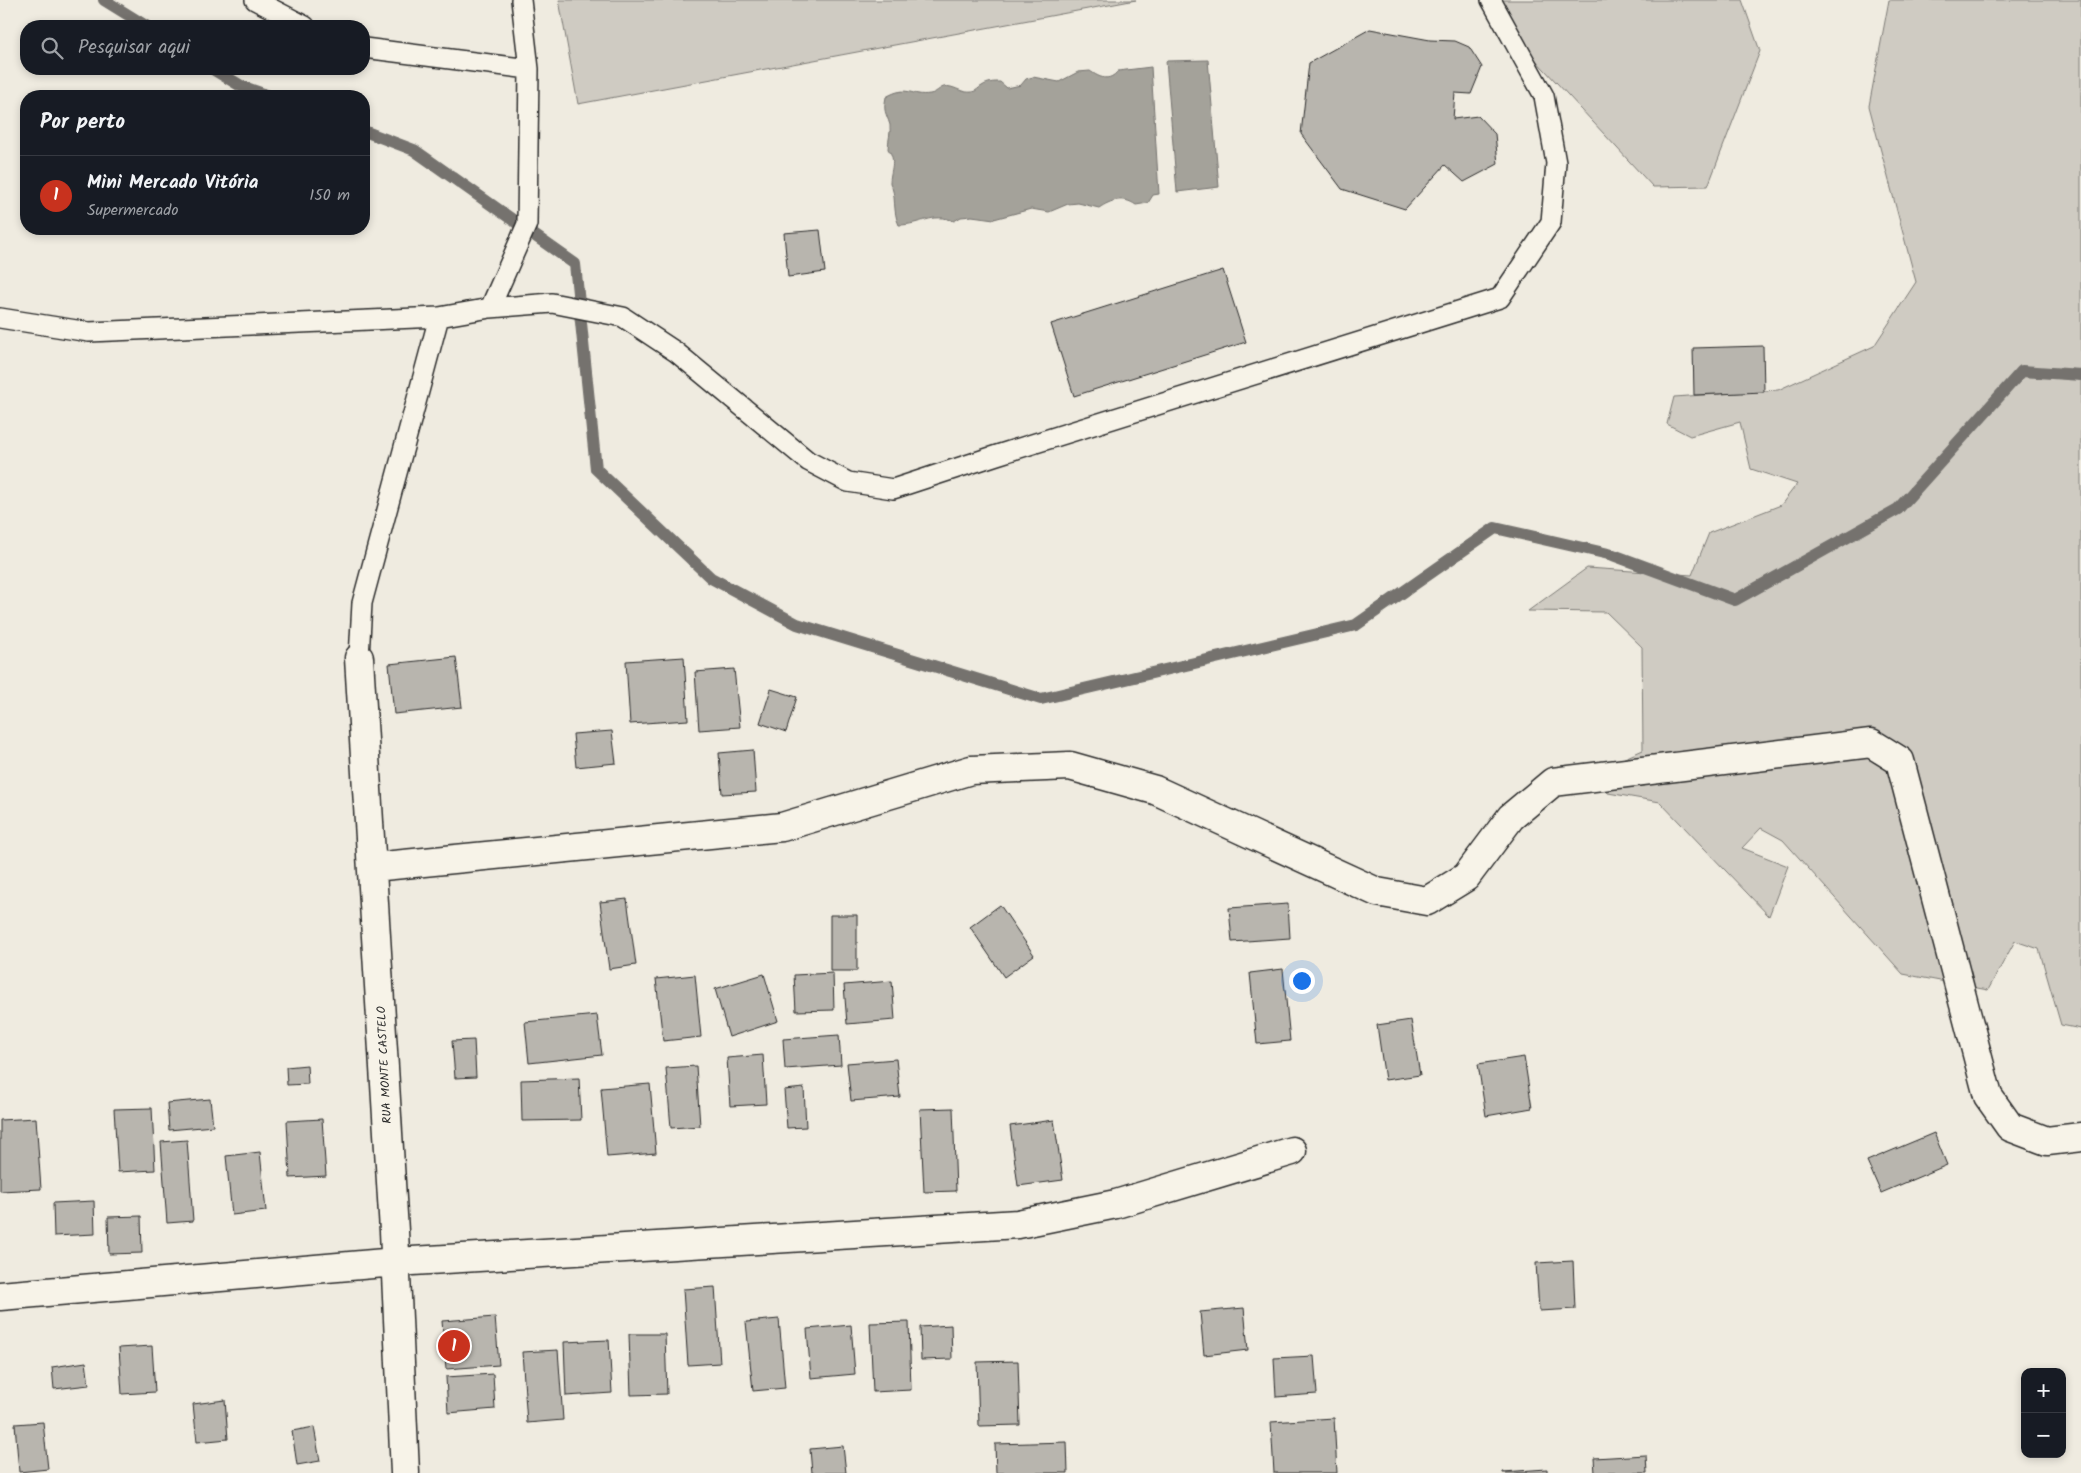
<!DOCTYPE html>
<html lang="pt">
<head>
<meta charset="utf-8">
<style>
	:root { --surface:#171b24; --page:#20242c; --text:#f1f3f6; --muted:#9ea1a6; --line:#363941; --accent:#c8321e }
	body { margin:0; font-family:Kalam,sans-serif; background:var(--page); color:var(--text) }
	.controls { position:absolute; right:15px; bottom:15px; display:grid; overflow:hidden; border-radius:10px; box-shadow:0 2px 8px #0003 }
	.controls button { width:45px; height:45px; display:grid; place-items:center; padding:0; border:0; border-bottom:1px solid var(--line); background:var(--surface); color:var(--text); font:25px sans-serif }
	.you { position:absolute; left:1301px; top:980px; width:18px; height:18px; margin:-12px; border:4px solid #fff; border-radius:50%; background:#1a73e8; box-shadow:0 0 0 8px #1a73e833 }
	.badge { display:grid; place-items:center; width:32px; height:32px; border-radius:50%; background:var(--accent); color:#fff; font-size:16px; font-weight:700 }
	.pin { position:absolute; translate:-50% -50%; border:2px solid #fff; box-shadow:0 1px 5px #0006 }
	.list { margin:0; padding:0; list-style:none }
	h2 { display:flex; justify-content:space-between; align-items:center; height:65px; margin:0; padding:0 20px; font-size:21px }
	h2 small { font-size:16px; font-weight:400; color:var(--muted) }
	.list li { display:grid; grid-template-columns:32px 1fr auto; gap:15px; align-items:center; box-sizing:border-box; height:80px; padding:0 20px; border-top:1px solid var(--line) }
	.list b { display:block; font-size:19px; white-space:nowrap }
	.list p { margin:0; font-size:16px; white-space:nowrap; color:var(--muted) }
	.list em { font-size:16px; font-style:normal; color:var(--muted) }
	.icon { flex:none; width:28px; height:28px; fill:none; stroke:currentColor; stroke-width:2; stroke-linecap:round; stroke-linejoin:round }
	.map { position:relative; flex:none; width:2081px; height:1473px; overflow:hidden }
	.search { position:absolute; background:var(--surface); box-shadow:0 2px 8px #0003; left:20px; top:20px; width:350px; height:55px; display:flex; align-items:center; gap:12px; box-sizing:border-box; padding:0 18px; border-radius:20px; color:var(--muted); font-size:19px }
	.panel { position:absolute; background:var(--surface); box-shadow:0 2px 8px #0003; left:20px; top:90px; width:350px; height:145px; border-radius:20px }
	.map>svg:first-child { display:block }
	.green { fill:#cfcbc2; stroke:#7d7b76 }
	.water { fill:#a4a29a; stroke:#74726e }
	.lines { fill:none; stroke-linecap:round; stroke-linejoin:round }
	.stream { stroke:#74726e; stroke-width:12 }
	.building { fill:#b8b5ae; stroke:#2b2b2b }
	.service-casing { stroke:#2b2b2b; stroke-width:22 }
	.minor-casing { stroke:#2b2b2b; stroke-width:31 }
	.service { stroke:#f7f3e8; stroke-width:19 }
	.minor { stroke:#f7f3e8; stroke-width:28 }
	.labels { text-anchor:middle; stroke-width:4; stroke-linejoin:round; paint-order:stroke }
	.street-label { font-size:12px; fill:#2b2b2b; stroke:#f7f3e8 }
</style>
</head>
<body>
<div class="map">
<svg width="2081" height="1473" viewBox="0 0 2081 1473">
	<rect width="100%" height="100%" fill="#efebe0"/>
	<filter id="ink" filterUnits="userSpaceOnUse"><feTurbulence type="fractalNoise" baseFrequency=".02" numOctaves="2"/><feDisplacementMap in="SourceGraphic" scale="10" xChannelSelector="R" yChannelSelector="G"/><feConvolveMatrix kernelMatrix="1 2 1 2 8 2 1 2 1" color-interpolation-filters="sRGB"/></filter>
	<g filter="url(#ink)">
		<!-- green -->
		<path class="green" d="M559,0H1136L578,104Z
			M1488,0H1742L1760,51L1708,186L1653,187L1508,30Z
			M1889,0H2081V1029L2061,1025L2039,949L2015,941L1988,990L1903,974L1783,840L1761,828L1742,848L1788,866L1769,916L1660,802L1608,793L1595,771L1643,750L1642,647L1606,612L1528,611L1587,568L1692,575L1709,533L1781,505L1797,484L1751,469L1740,422L1690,436L1667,424L1674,397L1778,390L1874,346L1916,282L1869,106Z"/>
		<!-- water -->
		<path class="water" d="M1208,60L1219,187L1177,192L1166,61Z
			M1151,67L1159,194L1153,195L1148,203L1136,205C1123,196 1111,200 1099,208L1078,203L1068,204L1049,212L1031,209L994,219L972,216L961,217L954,221C932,212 921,225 899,225C892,211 897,195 890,183C890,170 897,161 888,149C888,141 891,132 890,125C886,112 883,112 886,97C909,84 910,97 930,94C938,93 941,84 951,87C959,89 963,93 972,92C977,91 978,88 982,86C988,82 993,82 1000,82L1007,88L1021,85L1026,79L1033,77L1059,82L1078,72L1090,71C1100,78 1109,82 1118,71Z"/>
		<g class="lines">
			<!-- stream -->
			<path class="stream" d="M104,0L146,26
				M213,69L241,86L269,96
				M364,131L414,150L575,264L596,469L711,578L797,624L1041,699L1356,625L1495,528L1613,555L1735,600L1898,509L2022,371L2081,375"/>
		</g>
		<!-- building -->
		<path class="building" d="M1370,29L1430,40L1455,41L1469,47L1482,67L1471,94L1455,93L1453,119L1478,116L1495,134L1498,164L1464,182L1445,165L1405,209L1342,189L1301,134L1309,63Z
			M820,230L825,272L788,277L784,233Z
			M1223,270L1246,342L1074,396L1051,324Z
			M1763,346L1764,392L1694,395L1693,348Z
			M456,657L462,707L394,714L389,664Z
			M684,657L688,720L630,724L626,661Z
			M734,669L740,727L699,730L695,672Z
			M771,689L797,697L786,732L760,723Z
			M612,731L616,763L576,767L573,734Z
			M753,750L756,792L722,794L719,753Z
			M627,899L636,965L609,969L600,902Z
			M1288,904L1290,938L1232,942L1229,908Z
			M1000,905L1034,955L1004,977L970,927Z
			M830,915H857V971H830Z
			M1283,969L1290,1041L1257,1044L1250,973Z
			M833,973L834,1010L796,1011L794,975Z
			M764,974L778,1021L729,1037L715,989Z
			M695,975L701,1037L663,1041L656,979Z
			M892,981L895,1020L847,1024L844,985Z
			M597,1015L602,1055L529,1063L525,1022Z
			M1411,1020L1420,1075L1385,1080L1377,1025Z
			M839,1035L841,1065L785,1069L783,1039Z
			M474,1040L476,1077L455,1078L452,1041Z
			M763,1055L766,1104L730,1106L727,1058Z
			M1524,1057L1532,1108L1486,1116L1478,1064Z
			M896,1059L900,1097L851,1101L847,1063Z
			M307,1065L308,1084L287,1085L286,1067Z
			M696,1066L700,1126L671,1128L666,1068Z
			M579,1078L581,1120L522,1121L521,1080Z
			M650,1084L656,1153L607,1157L601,1088Z
			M804,1088L806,1127L787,1128L784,1090Z
			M210,1099L213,1126L169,1130L167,1103Z
			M152,1108L155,1170L118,1172L114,1109Z
			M953,1108L956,1191L924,1192L920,1109Z
			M36,1118L41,1189L0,1191V1120Z
			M322,1119L326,1176L290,1178L287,1121Z
			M1054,1120L1063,1180L1018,1186L1010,1126Z
			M1934,1133L1947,1165L1881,1193L1867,1161Z
			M187,1140L193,1221L167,1223L161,1142Z
			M260,1152L266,1211L232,1215L226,1156Z
			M94,1201L95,1234L54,1236L53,1203Z
			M141,1216L142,1253L109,1254L108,1217Z
			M1573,1261L1575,1309L1539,1311L1536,1263Z
			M715,1287L720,1363L688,1365L683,1289Z
			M1244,1308L1248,1350L1204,1355L1200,1312Z
			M495,1317L499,1365L446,1369L442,1321Z
			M779,1319L785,1388L753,1391L746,1322Z
			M909,1322L911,1390L873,1392L870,1323Z
			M851,1325L855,1374L811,1378L807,1329Z
			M951,1325L952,1359L921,1360L920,1327Z
			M629,1334H665L667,1394L631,1395Z
			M609,1340L612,1393L566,1396L564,1342Z
			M152,1346L155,1392L122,1394L119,1348Z
			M558,1350L563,1420L527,1423L522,1352Z
			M1314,1356L1317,1394L1276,1397L1274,1358Z
			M1018,1361L1020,1425L979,1426L977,1362Z
			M86,1362L89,1385L54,1389L52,1367Z
			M493,1374L495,1409L448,1413L446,1377Z
			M225,1400L228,1439L197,1442L193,1404Z
			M1334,1418L1337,1473H1274L1271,1422Z
			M43,1422L48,1469L19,1472L15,1424Z
			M314,1427L320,1461L297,1465L292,1431Z
			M1067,1442L1068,1473H996L995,1444Z
			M843,1446L846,1473H812L810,1449Z
			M1646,1455L1647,1473H1595L1594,1458Z
			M1547,1469V1473H1503V1472Z"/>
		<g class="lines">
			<!-- service casing -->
			<g class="service-casing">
				<path id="service" d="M255,0L305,26
					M521,0L529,69
					M364,48L529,69L527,224L490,308
					M0,318L89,332L439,317L490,308L552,303L623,317L676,352L808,461L848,482L893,489L997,455L1500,298L1551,222L1556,163L1544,96L1491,0
					M359,658L362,603L439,317"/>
			</g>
			<!-- minor casing -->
			<g class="minor-casing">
				<path id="minor" d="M359,658L394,1231L405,1473
					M373,867L782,827L971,770L1070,766L1155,790L1377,892L1427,901L1466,877L1511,817L1553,782L1871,743L1900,761L1988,1096L2010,1127L2047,1141L2081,1137
					M0,1296L396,1262L1018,1224L1116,1204L1292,1151"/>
			</g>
			<!-- service -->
			<use href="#service" class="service"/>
			<!-- minor -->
			<use href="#minor" class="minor"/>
		</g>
	</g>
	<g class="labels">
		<!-- street labels -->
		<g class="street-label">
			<text transform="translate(384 1065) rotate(-93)" y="4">RUA MONTE CASTELO</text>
		</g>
	</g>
</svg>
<div class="controls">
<button>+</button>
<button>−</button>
</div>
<div class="you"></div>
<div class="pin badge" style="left:454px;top:1346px">1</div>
<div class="search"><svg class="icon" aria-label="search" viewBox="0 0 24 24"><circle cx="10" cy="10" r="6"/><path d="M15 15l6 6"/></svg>Pesquisar aqui</div>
<section class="panel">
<h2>Por perto<small></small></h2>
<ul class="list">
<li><span class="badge">1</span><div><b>Mini Mercado Vitória</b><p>Supermercado</p></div><em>150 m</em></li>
</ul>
</section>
</div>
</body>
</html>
